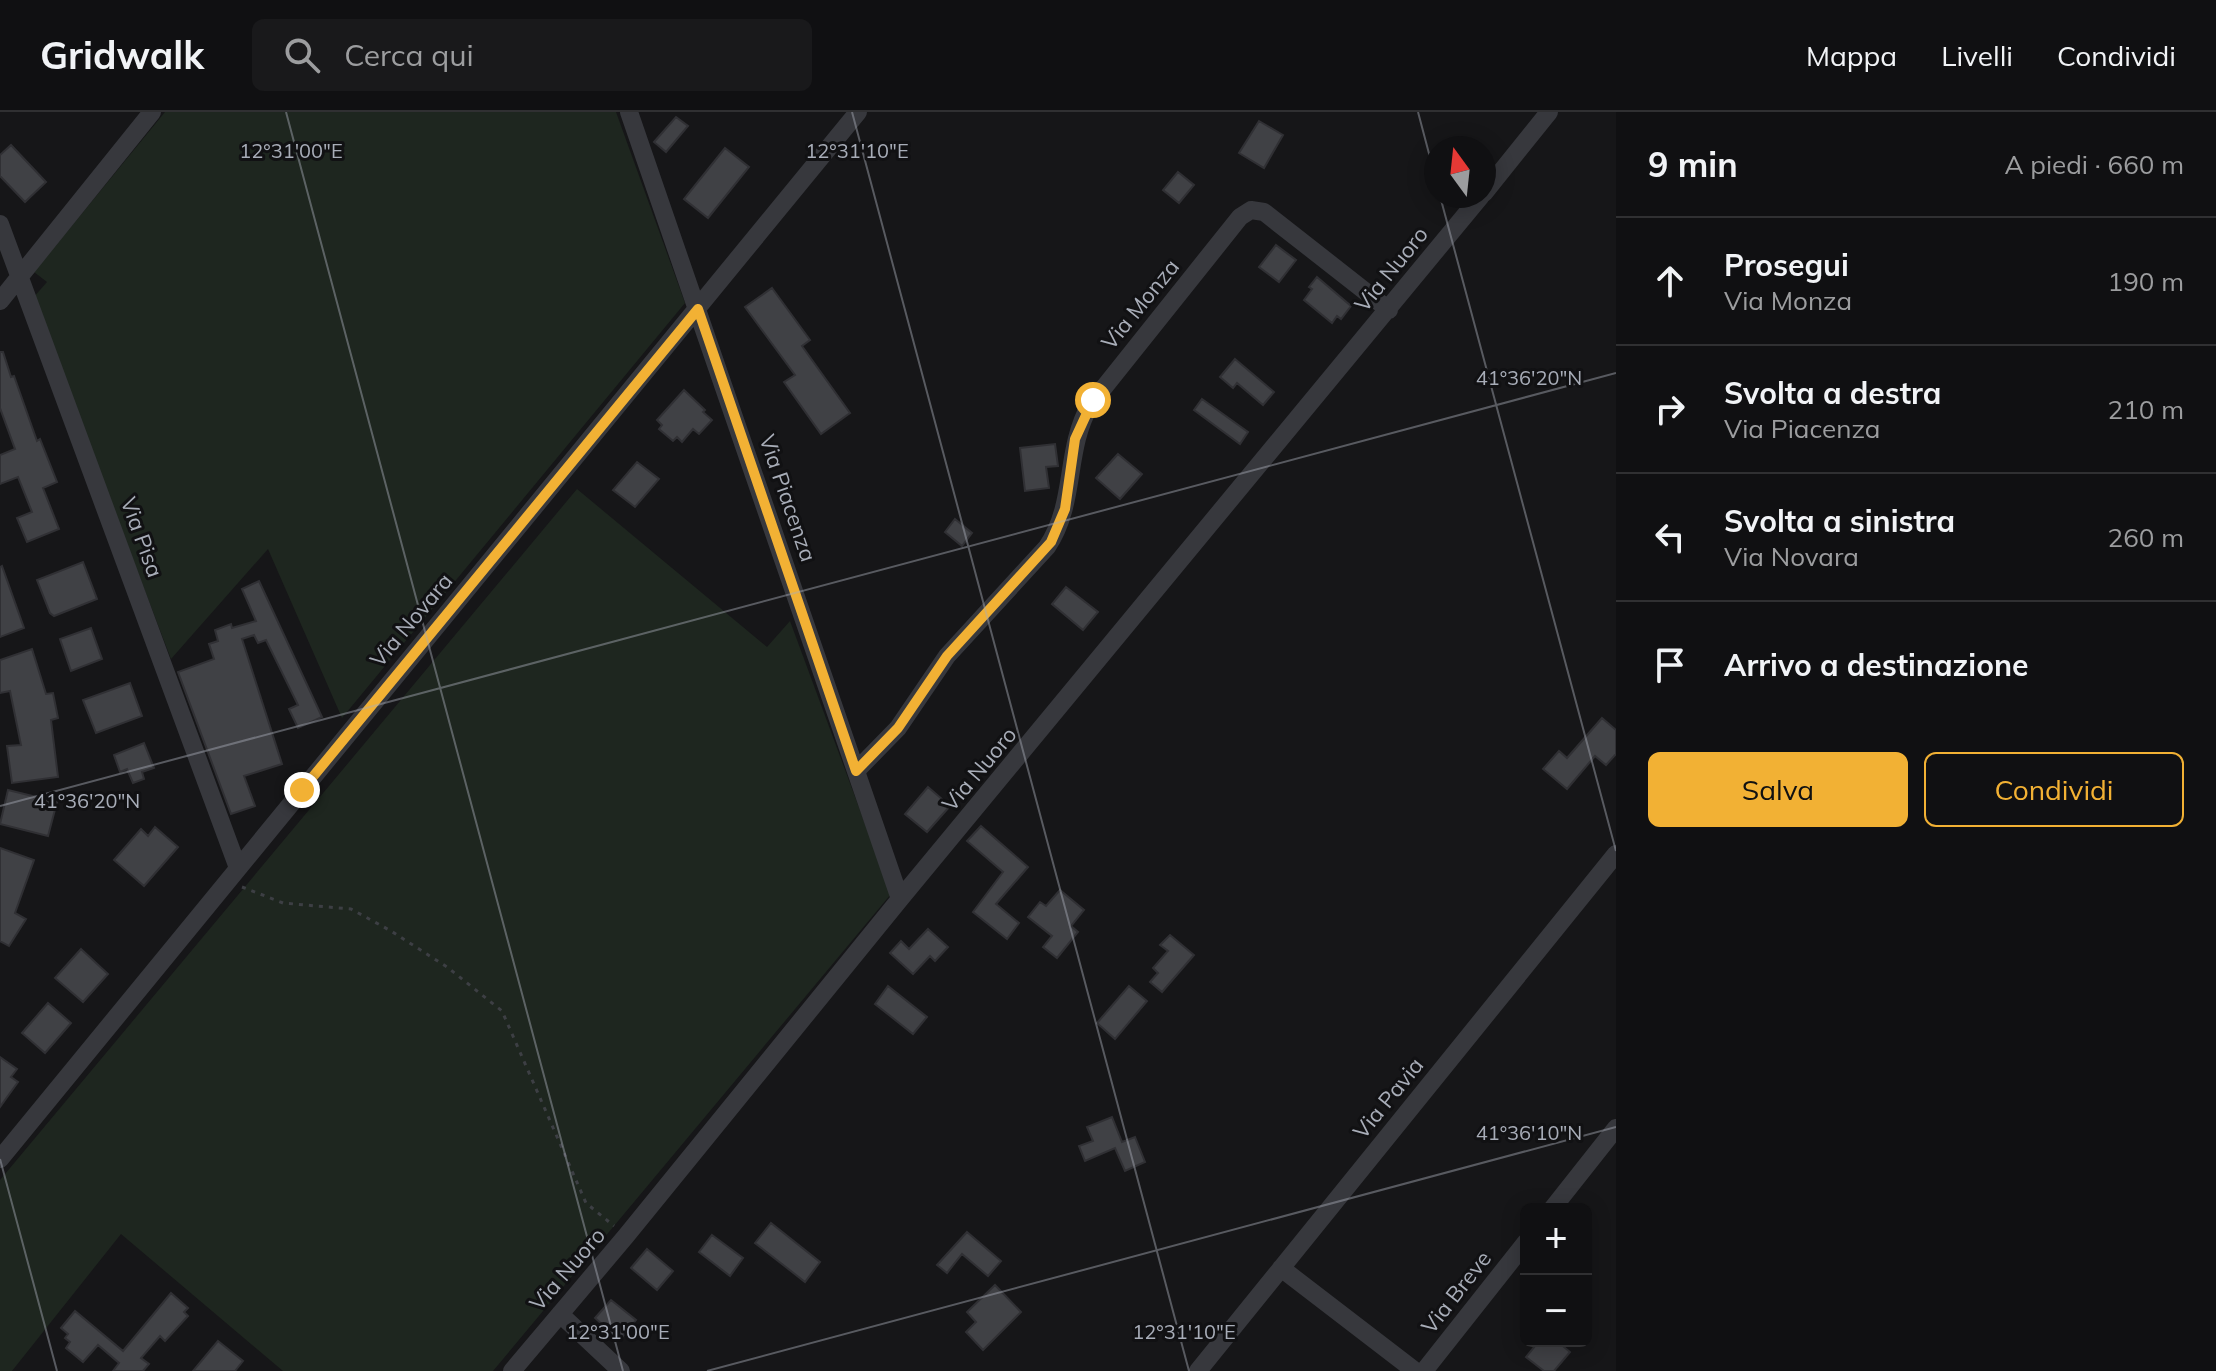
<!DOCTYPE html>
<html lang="it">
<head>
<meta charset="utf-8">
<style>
	:root { --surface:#101012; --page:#19191b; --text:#f1f3f6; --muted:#9c9d9f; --line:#303032; --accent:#f2b134 }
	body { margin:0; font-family:Mulish,sans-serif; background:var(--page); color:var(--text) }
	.controls { position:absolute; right:24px; bottom:24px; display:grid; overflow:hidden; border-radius:12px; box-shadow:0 4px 20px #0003 }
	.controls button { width:72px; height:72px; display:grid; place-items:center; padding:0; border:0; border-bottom:2px solid var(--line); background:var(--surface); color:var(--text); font:40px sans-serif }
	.compass { position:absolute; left:1424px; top:24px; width:72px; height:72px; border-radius:50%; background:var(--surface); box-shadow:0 4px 20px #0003; rotate:345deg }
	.stop { position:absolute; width:24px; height:24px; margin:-18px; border:6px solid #f2b134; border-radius:50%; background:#fff }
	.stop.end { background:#f2b134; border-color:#fff; box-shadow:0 2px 8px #0008 }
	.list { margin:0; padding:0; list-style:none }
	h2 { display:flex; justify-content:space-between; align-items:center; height:104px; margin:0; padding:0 32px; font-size:34px }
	h2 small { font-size:26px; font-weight:400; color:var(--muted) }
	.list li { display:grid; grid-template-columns:52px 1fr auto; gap:24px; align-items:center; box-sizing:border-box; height:128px; padding:0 32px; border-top:2px solid var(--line) }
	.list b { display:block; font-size:30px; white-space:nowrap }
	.list p { margin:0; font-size:26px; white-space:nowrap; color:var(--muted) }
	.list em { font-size:26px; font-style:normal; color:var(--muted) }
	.actions { display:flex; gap:16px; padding:24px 32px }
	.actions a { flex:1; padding:18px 0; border:2px solid var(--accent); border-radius:12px; text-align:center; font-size:28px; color:var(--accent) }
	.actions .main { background:var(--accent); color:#111 }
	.icon { flex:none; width:44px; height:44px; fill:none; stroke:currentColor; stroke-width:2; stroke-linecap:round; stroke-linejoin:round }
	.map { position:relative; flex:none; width:1616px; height:1259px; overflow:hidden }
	header { display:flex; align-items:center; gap:48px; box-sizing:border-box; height:112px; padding:0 40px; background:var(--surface); border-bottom:2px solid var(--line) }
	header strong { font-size:38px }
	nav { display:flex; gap:44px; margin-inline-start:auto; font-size:28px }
	.search { width:560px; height:72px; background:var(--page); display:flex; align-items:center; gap:20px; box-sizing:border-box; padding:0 28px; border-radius:12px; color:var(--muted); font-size:30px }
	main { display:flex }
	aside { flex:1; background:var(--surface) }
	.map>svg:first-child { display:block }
	.green { fill:#1e261f }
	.building { fill:#404145; stroke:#303034; stroke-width:2 }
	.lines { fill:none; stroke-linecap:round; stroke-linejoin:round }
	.path { stroke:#3d3f44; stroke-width:3; stroke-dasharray:4 6; stroke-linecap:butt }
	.minor { stroke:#37383d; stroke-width:18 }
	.route { stroke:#f2b134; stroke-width:10 }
	.ticks { fill:none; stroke:#a8adb8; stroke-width:2; stroke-opacity:0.45 }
	.labels { text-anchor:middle; stroke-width:6; stroke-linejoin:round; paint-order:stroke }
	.street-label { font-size:22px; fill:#a8adb8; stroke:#111113 }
	.ticks-label { font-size:20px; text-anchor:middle; fill:#a8adb8; stroke:#111113; stroke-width:6; stroke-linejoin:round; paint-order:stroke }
</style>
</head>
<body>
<header>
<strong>Gridwalk</strong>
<div class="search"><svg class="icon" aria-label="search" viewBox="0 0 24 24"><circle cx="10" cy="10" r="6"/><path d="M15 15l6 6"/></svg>Cerca qui</div>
<nav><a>Mappa</a><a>Livelli</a><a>Condividi</a></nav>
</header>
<main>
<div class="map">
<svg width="1616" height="1259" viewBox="0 0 1616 1259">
	<rect width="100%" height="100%" fill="#161618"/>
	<!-- green -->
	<path class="green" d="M165,0H616L685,191L342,606L268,437L171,547L33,186L47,170L34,160Z
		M577,377L767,535L790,509L891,782L493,1259H283L121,1122L12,1259H0V1068Z"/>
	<!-- building -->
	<path class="building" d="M676,5L688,14L666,40L654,30Z
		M1259,9L1283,23L1264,56L1239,41Z
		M11,33L46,70L25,90L0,64V43Z
		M725,36L749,55L708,106L684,87Z
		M1178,60L1194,73L1179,91L1163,78Z
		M1276,133L1296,148L1279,170L1259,155Z
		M1317,165L1351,194L1341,207L1337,204L1332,211L1304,188L1312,177L1309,175Z
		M772,176L810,228L802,234L850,301L821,322L784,270L795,263L745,195Z
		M0,240H3L11,265L14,264L37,329L40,327L57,370L43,376L59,417L27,430L17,406L32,400L18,365L0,372V343L15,337L0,296Z
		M1235,247L1274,280L1263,293L1237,271L1233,276L1220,265Z
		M684,278L705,298L703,300L712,308L699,322L693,317L682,330L677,325L673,329L659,317L662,313L657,308Z
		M1202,287L1248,320L1240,332L1194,298Z
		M1055,332L1058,354L1046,355L1049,376L1025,379L1020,336Z
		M1118,342L1142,362L1120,387L1096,366Z
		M637,350L659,367L635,395L613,378Z
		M955,407L972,421L962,434L945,420Z
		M83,450L97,487L54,504L50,501L37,468Z
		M2,454L24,516L0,525V455Z
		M259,469L322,605L298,616L289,597L298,593L266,528L258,531L254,523L242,527L282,652L244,664L255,694L231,702L178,560L214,547L209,532L218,529L215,518L231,512L232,516L256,509L242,477Z
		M1066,475L1098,500L1083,518L1052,492Z
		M91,516L102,547L71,559L60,527Z
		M32,537L46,582L53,581L58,606L51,608L58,665L12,671L7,634L21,633L10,579L0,581V548Z
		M130,571L142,604L96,621L83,588Z
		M1602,606L1616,618V642L1606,653L1595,644L1567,677L1543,657L1559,639L1567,646Z
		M144,631L154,656L142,660L144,667L133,671L127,657L120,660L114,643Z
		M928,675L950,694L927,720L905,702Z
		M8,678L57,690L48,724L0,712Z
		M981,714L1028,755L996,792L1019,811L1007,827L973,800L1003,760L967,729Z
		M155,715L178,735L144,774L114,748L141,717L148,724Z
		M0,736L34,748L15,801L26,807L9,834L0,829Z
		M1060,778L1084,798L1071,814L1078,820L1057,846L1043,835L1052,824L1028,805L1040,790L1046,794Z
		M928,817L948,835L935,849L930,844L913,862L890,841L901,829L909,837Z
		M1170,823L1194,843L1162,880L1150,870L1158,861L1153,856L1168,839L1160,833Z
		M81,837L108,862L83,890L55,866Z
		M888,874L927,905L913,922L875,892Z
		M1129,874L1147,889L1115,927L1097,911Z
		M48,891L71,911L45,941L22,921Z
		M0,945L17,957L11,965L18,970L0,995Z
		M1112,1005L1122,1030L1135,1025L1145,1050L1125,1059L1115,1036L1085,1049L1079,1034L1093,1029L1087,1015Z
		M771,1111L820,1150L805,1170L755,1131Z
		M967,1120L1001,1149L988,1164L962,1142L947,1161L937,1153Z
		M712,1123L743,1146L730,1164L699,1140Z
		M647,1137L673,1159L657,1178L631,1156Z
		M995,1173L1021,1200L983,1238L966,1220L976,1210L967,1200Z
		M171,1181L188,1196L184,1200L188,1204L165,1229L160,1224L141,1246L149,1252L143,1259H113L119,1251L98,1233L83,1250L66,1236L70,1230L65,1226L68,1222L61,1216L75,1199L123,1239Z
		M611,1188L636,1208L620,1228L595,1206Z
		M218,1229L243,1249L235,1259H193Z
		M1539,1229H1557L1570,1240L1554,1259H1544L1526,1245Z"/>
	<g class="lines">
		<!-- path -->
		<path class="path" d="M242,775L283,791L351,797L391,819L447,855L502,899L586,1091L614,1114"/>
		<!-- minor -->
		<path class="minor" d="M629,0L900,787
			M1484,81L1549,0
			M0,112L238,756
			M0,189L152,0
			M856,659L898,616L947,544L1047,435C1077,390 1064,339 1090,293L1240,105L1251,98L1264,100L1389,198
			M0,1047L858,0
			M1552,1097L1616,1016
			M1281,1156L1415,1259
			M560,1202L621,1259
			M512,1259L626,1124L900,787L1481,84
			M1198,1259L1616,742
			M1424,1259L1526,1130"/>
	</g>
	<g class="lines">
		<!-- route -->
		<path class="route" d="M302,678L698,197L856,659L898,616L947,544L1051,430L1065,397L1075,327L1093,288"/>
	</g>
	<!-- ticks -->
	<path class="ticks" d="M286,0L623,1259M852,0L1189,1259M1418,0L1436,68M1440,84L1616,739M0,694L1616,261M0,1047L57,1259M707,1259L1616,1015"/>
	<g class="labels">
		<!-- street labels -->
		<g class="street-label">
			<text transform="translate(1391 157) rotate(-51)" y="8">Via Nuoro</text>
			<text transform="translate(1140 192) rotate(-51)" y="8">Via Monza</text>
			<text transform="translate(788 386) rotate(71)" y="8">Via Piacenza</text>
			<text transform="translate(142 425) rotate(70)" y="8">Via Pisa</text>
			<text transform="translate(411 508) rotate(-50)" y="8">Via Novara</text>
			<text transform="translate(979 657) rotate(-50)" y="8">Via Nuoro</text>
			<text transform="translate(1388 986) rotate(-51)" y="8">Via Pavia</text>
			<text transform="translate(567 1157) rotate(-49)" y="8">Via Nuoro</text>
			<text transform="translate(1456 1180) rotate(-52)" y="8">Via Breve</text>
		</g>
	</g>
	<g class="ticks-label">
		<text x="291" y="46">12°31'00"E</text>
		<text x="857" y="46">12°31'10"E</text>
		<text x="1529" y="273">41°36'20"N</text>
		<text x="87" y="696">41°36'20"N</text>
		<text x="1529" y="1028">41°36'10"N</text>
		<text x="618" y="1227">12°31'00"E</text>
		<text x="1184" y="1227">12°31'10"E</text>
	</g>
</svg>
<div class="controls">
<button>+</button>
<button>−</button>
</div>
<svg class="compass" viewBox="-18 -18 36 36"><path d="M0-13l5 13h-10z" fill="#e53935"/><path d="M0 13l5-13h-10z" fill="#9c9d9f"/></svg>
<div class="stop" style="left:1093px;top:288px"></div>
<div class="stop end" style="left:302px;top:678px"></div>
</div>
<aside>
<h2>9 min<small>A piedi · 660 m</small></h2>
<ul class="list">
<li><svg class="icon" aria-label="ahead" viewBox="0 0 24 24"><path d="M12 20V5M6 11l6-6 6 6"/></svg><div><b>Prosegui</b><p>Via Monza</p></div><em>190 m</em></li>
<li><svg class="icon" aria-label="right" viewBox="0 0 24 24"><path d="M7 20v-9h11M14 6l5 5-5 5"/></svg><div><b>Svolta a destra</b><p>Via Piacenza</p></div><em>210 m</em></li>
<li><svg class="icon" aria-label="left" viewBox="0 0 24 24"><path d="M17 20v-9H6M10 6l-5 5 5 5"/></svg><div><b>Svolta a sinistra</b><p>Via Novara</p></div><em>260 m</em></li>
<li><svg class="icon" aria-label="arrive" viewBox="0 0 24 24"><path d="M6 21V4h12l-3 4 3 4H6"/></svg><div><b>Arrivo a destinazione</b></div></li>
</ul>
<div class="actions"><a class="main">Salva</a><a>Condividi</a></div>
</aside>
</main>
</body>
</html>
